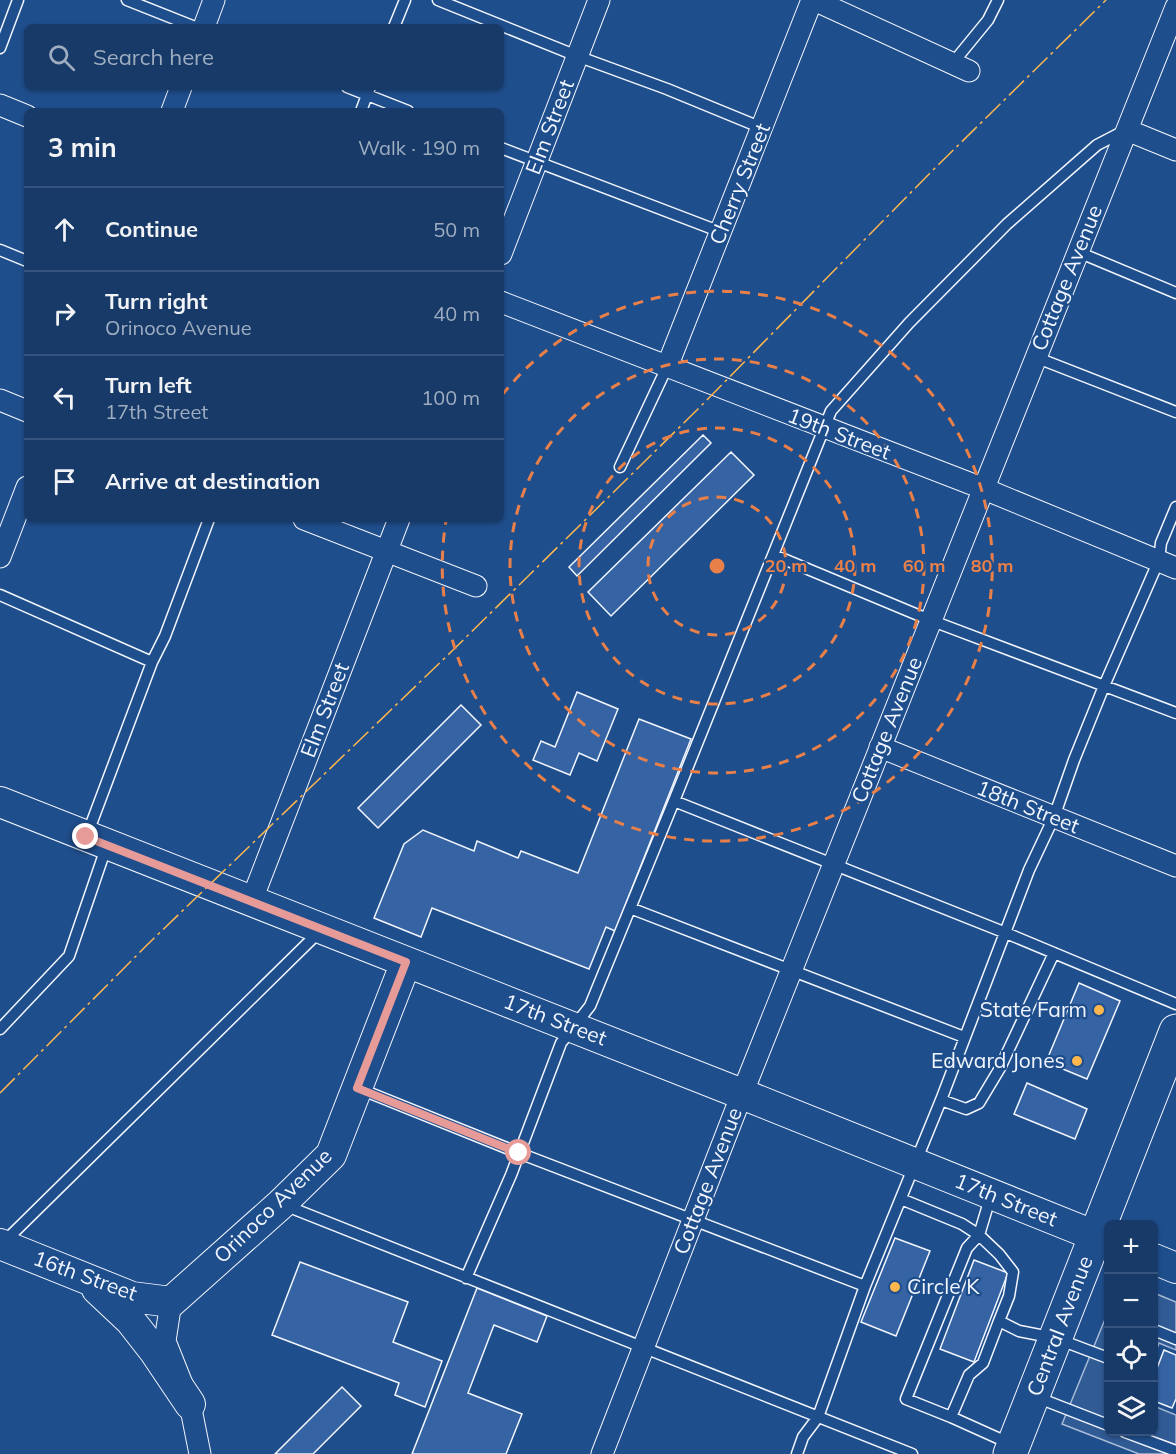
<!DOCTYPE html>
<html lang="en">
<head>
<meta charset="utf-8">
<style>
	:root { --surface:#173a69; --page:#244571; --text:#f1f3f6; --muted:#9eadc0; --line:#36547d }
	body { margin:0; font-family:Mulish,sans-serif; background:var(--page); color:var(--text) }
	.controls { position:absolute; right:18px; bottom:18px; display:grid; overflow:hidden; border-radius:9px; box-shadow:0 2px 4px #0004 }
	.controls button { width:54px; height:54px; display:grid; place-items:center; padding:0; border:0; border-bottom:2px solid var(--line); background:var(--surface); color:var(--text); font:30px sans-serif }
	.stop { position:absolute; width:18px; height:18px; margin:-14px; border:4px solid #e69b98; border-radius:50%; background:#fff }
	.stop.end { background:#e69b98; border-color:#fff; box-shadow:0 2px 6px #0008 }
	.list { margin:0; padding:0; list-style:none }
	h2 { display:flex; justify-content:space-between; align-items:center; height:78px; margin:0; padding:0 24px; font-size:26px }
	h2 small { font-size:20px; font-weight:400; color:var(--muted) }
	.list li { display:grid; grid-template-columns:39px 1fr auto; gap:18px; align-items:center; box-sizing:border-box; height:84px; padding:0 24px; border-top:2px solid var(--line) }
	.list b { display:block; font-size:22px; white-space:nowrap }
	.list p { margin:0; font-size:20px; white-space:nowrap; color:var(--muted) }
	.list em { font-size:20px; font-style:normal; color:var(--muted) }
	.icon { flex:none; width:33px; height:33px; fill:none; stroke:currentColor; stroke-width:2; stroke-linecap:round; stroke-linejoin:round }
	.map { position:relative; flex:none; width:1176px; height:1454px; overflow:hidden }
	.search { position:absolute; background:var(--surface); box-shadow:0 2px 4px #0004; left:24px; top:24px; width:480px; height:66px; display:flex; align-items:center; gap:15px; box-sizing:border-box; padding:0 21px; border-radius:9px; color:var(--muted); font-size:22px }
	.panel { position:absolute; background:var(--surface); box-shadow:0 2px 4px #0004; left:24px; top:108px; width:480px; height:414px; border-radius:9px }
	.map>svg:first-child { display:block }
	.parking { fill:#305b95; stroke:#a8bbd7; stroke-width:1.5 }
	.building { fill:#3563a3; stroke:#f2f6ff; stroke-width:1.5 }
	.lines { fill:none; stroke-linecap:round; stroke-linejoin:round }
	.lane-casing { stroke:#f2f6ff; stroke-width:13 }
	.street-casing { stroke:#f2f6ff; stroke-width:23 }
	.secondary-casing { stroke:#f2f6ff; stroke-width:32 }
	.primary-casing { stroke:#f2f6ff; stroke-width:35 }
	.lane { stroke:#1f4e8c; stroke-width:10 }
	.street { stroke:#1f4e8c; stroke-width:21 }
	.secondary { stroke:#1f4e8c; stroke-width:30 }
	.primary { stroke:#1f4e8c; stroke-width:33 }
	.power { stroke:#ffb74d; stroke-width:1.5; stroke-dasharray:21 4.5 3 4.5; stroke-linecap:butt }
	.route { stroke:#e69b98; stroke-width:8 }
	.ring { fill:none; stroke:#ea8049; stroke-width:3; stroke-dasharray:10 8 }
	.poi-dot { fill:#ffb74d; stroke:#1f4e8c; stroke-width:2 }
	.labels { text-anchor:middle; stroke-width:4.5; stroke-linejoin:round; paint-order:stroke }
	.street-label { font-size:21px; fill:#f2f6ff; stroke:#1f4e8c }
	.poi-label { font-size:21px; fill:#f2f6ff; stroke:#1f4e8c; text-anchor:end }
	.centre { fill:#ea8049; stroke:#1f4e8c; stroke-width:3 }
	.ring-label { font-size:18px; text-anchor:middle; font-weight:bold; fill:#ea8049; stroke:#1f4e8c; stroke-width:4.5; stroke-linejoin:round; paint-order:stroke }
</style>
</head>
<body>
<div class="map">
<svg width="1176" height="1454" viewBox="0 0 1176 1454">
	<rect width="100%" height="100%" fill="#1f4e8c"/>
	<!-- parking -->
	<path class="parking" d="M1154,1293L1176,1302V1350L1159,1343L1154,1357Z
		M1108,1312V1432H1154V1406L1176,1415V1454H1139L1062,1424Z"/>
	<!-- building -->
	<path class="building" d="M703,435L711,443L577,576L569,567Z
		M731,452L754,475L611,616L588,592Z
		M577,692L618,709L597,761L579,753L570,775L533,760L541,741L555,747Z
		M461,705L481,725L378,828L358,808Z
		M639,719L691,739L615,931L606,927L589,969L432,908L421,937L374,918L404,844L423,830L474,851L477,841L518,858L521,851L578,873Z
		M1079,983L1120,1001L1087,1079L1046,1062Z
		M1027,1083L1087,1109L1075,1139L1014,1114Z
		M895,1238L930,1251L896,1336L861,1322Z
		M974,1260L1008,1273L974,1362L940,1349Z
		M300,1262L408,1302L393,1342L442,1361L425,1407L395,1395L399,1383L272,1335Z
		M477,1288L547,1316L537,1342L494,1325L468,1393L522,1414L506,1454H412Z
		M1164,1350L1176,1355V1399L1172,1408L1154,1401V1376Z
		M342,1387L361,1406L313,1454H275Z"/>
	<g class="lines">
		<!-- lane casing -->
		<g class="lane-casing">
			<path id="lane" d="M127,0L195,27
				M438,0L577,56L667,89L762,128
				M394,27L405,0
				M0,48L18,0
				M952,64L988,20L998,0
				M347,87L408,111
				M361,111L370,87
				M501,148L721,232
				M0,250L27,261
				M1078,252L1176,293
				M1035,357L1176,412
				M620,467L667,367
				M774,555L930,620L1176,713
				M0,595L152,662
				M674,801L1006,933L1176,1004
				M87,835L152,662L165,636L209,519
				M630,908L964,1037
				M0,1029L69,956L107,845
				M360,1089L519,1153L865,1286
				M941,1100L966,1109L979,1103L1000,1068L1054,953
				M991,1195L979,1235L999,1254L1013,1272L1009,1296L999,1321
				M901,1199L962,1224L979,1235L967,1248L906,1399L951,1417
				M284,1205L912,1454
				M3,1243L319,932
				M466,1278L511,1175L561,1043L590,1006L674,801L831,411L909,323L1007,224L1097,145L1124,131
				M1154,1330L1176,1339
				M1036,1397L1108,1425
				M1125,1432L1176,1451
				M1011,1444L951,1417L969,1375L983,1363L999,1321L1019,1331L1055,1338L1108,1358
				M797,1454L803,1437L818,1417L865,1286L941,1100L1029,870L1054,817L1074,760L1104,686L1159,560L1161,543L1176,507"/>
		</g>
		<!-- street casing -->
		<g class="street-casing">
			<path id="street" d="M814,0L969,71
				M204,27L214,0
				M0,105L27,116
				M172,111L181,87
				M1127,130L1176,150
				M501,254L599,0
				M501,302L982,488L1176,568
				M667,367L812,0
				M0,400L27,411
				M304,519L476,586
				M0,557L27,487
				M880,747L1176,866
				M251,902L399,519
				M171,1302L165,1341L190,1404L200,1454
				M602,1454L742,1094L1176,7"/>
		</g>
		<!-- secondary casing -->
		<g class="secondary-casing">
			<path id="secondary" d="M0,802L742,1094L1108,1241
				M0,1244L132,1297L171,1302L281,1204L331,1155L406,962
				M1154,1259L1176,1268
				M97,1289L130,1320L155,1352L190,1404"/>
		</g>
		<!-- primary casing -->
		<g class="primary-casing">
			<path id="primary" d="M1010,1454L1176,1031"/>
		</g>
		<!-- lane -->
		<use href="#lane" class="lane"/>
		<!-- street -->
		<use href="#street" class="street"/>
		<!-- secondary -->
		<use href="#secondary" class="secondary"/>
		<!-- primary -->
		<use href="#primary" class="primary"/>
		<!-- power -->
		<path class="power" d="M0,1093L148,944L451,652L700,407L933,170L1106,0"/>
	</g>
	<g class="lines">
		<!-- route -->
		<path class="route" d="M86,837L406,962L357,1088L519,1153"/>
	</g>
	<!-- distance rings -->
	<g class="ring">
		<circle cx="717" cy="566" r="69"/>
		<circle cx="717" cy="566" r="138"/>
		<circle cx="717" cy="566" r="207"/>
		<path d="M502 395A275 275 0 1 1 446 521"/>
	</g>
	<!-- markers -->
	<g class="poi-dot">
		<circle cx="1099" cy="1010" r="6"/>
		<circle cx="1077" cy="1061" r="6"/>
		<circle cx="895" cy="1287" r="6"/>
	</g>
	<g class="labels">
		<!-- street labels -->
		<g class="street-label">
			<text transform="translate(550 127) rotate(-69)" y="7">Elm Street</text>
			<text transform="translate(740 184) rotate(-68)" y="7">Cherry Street</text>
			<text transform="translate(1067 278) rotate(-68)" y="7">Cottage Avenue</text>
			<text transform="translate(839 434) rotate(21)" y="7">19th Street</text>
			<text transform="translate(325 710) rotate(-69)" y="7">Elm Street</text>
			<text transform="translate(887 730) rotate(-68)" y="7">Cottage Avenue</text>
			<text transform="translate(1028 807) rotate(22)" y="7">18th Street</text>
			<text transform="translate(555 1020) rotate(21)" y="7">17th Street</text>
			<text transform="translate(708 1181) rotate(-69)" y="7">Cottage Avenue</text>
			<text transform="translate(1006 1200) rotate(22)" y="7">17th Street</text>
			<text transform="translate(273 1206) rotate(-44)" y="7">Orinoco Avenue</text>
			<text transform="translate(85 1276) rotate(20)" y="7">16th Street</text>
			<text transform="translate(1060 1326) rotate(-69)" y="7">Central Avenue</text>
		</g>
		<!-- poi labels -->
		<g class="poi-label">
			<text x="1087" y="1017">State Farm</text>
			<text x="1065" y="1068">Edward Jones</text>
			<text x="907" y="1294" text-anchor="start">Circle K</text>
		</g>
	</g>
	<circle cx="717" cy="566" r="9" class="centre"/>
	<g class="ring-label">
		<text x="786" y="572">20 m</text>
		<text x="855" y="572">40 m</text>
		<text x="924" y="572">60 m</text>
		<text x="992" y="572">80 m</text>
	</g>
</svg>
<div class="controls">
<button>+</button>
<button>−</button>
<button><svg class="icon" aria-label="locate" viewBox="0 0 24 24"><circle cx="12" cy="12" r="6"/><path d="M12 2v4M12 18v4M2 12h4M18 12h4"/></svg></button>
<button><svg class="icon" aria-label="layers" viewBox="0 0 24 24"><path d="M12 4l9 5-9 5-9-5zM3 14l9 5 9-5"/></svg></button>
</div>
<div class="stop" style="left:519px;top:1153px"></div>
<div class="stop end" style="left:86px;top:837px"></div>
<div class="search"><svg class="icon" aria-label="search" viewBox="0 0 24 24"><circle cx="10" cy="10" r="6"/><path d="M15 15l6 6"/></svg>Search here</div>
<section class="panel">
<h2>3 min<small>Walk · 190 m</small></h2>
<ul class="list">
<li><svg class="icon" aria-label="ahead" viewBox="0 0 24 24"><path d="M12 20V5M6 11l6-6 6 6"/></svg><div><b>Continue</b></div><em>50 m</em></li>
<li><svg class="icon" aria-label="right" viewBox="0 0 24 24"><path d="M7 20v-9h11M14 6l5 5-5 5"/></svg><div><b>Turn right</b><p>Orinoco Avenue</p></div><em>40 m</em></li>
<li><svg class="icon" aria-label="left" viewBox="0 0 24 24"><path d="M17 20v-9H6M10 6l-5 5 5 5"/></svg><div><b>Turn left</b><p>17th Street</p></div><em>100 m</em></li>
<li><svg class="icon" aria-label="arrive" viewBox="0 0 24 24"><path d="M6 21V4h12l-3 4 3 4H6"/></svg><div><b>Arrive at destination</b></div></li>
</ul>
</section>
</div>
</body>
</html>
